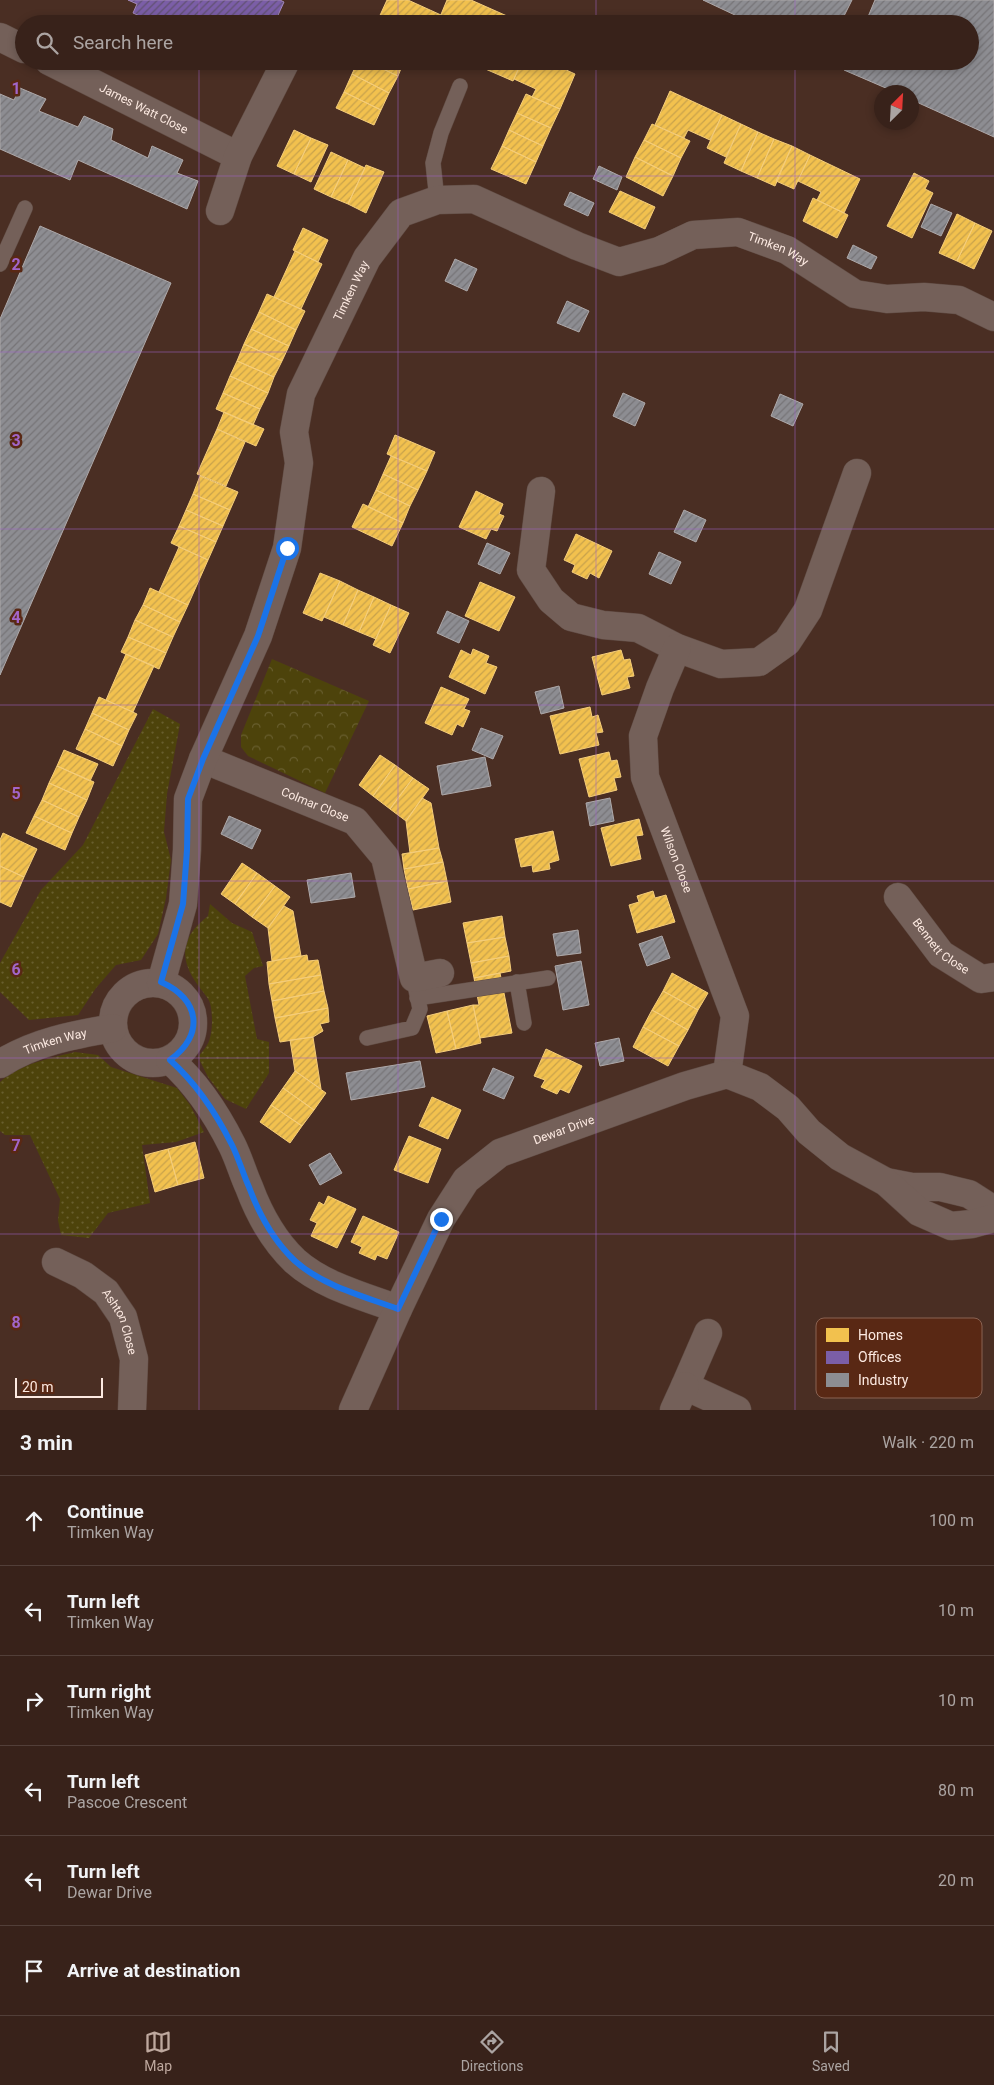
<!DOCTYPE html>
<html lang="en">
<head>
<meta charset="utf-8">
<style>
	:root { --surface:#38221a; --page:#3f2a23; --text:#f1f3f6; --muted:#aba4a2; --line:#523f39; --accent:#bea89e }
	body { margin:0; font-family:Roboto,sans-serif; background:var(--page); color:var(--text) }
	.compass { position:absolute; left:874px; top:85px; width:45px; height:45px; border-radius:50%; background:var(--surface); box-shadow:0 2px 8px #0003; rotate:24deg }
	.scale { position:absolute; left:15px; bottom:12px; width:88px; box-sizing:border-box; padding-left:5px; border:2px solid #fce9e1; border-top:0; font-size:14px; line-height:18px; white-space:nowrap; color:#fce9e1; -webkit-text-stroke:4px #592814; paint-order:stroke }
	.stop { position:absolute; width:15px; height:15px; margin:-11px; border:4px solid #1a73e8; border-radius:50%; background:#fff }
	.stop.end { background:#1a73e8; border-color:#fff; box-shadow:0 1px 5px #0008 }
	.list { margin:0; padding:0; list-style:none }
	h2 { display:flex; justify-content:space-between; align-items:center; height:65px; margin:0; padding:0 20px; font-size:21px }
	h2 small { font-size:16px; font-weight:400; color:var(--muted) }
	.list li { display:grid; grid-template-columns:32px 1fr auto; gap:15px; align-items:center; box-sizing:border-box; height:90px; padding:0 20px; border-top:1px solid var(--line) }
	.list b { display:block; font-size:19px; white-space:nowrap }
	.list p { margin:0; font-size:16px; white-space:nowrap; color:var(--muted) }
	.list em { font-size:16px; font-style:normal; color:var(--muted) }
	.icon { flex:none; width:28px; height:28px; fill:none; stroke:currentColor; stroke-width:2; stroke-linecap:round; stroke-linejoin:round }
	.map { position:relative; flex:none; width:994px; height:1410px; overflow:hidden }
	.search { position:absolute; background:var(--surface); box-shadow:0 2px 8px #0003; left:15px; right:15px; top:15px; height:55px; display:flex; align-items:center; gap:12px; box-sizing:border-box; padding:0 18px; border-radius:28px; color:var(--muted); font-size:19px }
	.sheet { height:605px; background:var(--surface) }
	nav { display:flex; justify-content:space-around; align-items:center; box-sizing:border-box; height:70px; border-top:1px solid var(--line); background:var(--surface); font-size:14px; color:var(--muted) }
	nav a { display:grid; justify-items:center; gap:2px }
	nav .on { color:var(--accent) }
	.map>svg:first-child { display:block }
	.grass { fill:url(#grass-dots) }
	.forest { fill:url(#forest-crowns) }
	.homes { fill:url(#homes-hatch); stroke:#f5cd7a }
	.offices { fill:url(#offices-hatch); stroke:#a288b8 }
	.industry { fill:url(#industry-hatch); stroke:#aea9aa }
	.lines { fill:none; stroke-linecap:round; stroke-linejoin:round }
	.lane-casing { stroke:#5f4a42; stroke-width:16 }
	.street-casing { stroke:#5f4a42; stroke-width:29 }
	.lane { stroke:#746059; stroke-width:15 }
	.street { stroke:#746059; stroke-width:28 }
	.route { stroke:#1a73e8; stroke-width:6 }
	.grid { fill:none; stroke:#a265c9; stroke-width:1; stroke-opacity:0.55 }
	.labels { text-anchor:middle; stroke-width:5; stroke-linejoin:round; paint-order:stroke }
	.street-label { font-size:12px; fill:#fce9e1; stroke:#592814 }
	.key { fill:#592814; stroke:#8a6252; stroke-width:1 }
	.key-label { font-size:14px; fill:#fce9e1 }
	.grid-label { font-size:16px; text-anchor:middle; font-weight:bold; fill:#a265c9; stroke:#592814; stroke-width:5; stroke-linejoin:round; paint-order:stroke }
</style>
</head>
<body>
<div class="map">
<svg width="994" height="1410" viewBox="0 0 994 1410">
	<defs>
		<pattern id="grass-dots" width="8" height="8" patternUnits="userSpaceOnUse" patternTransform="scale(1.25)"><rect width="8" height="8" fill="#4d430b"/><path d="M2 2h.1M6 6h.1" fill="none" stroke="#685e2e" stroke-width="1.8" stroke-linecap="round"/></pattern>
		<pattern id="forest-crowns" width="20" height="18" patternUnits="userSpaceOnUse" patternTransform="scale(1.25)"><rect width="20" height="18" fill="#4d430b"/><path d="M2 6a3 3 0 1 1 6 0M12 15a3 3 0 1 1 6 0" fill="none" stroke="#685e2e"/></pattern>
		<pattern id="homes-hatch" width="6" height="6" patternUnits="userSpaceOnUse" patternTransform="scale(1.25)"><rect width="6" height="6" fill="#f2c14e"/><path d="M-1 1l2-2M0 6l6-6M5 7l2-2" fill="none" stroke="#c8a24c"/></pattern>
		<pattern id="offices-hatch" width="6" height="6" patternUnits="userSpaceOnUse" patternTransform="scale(1.25)"><rect width="6" height="6" fill="#7b5ea7"/><path d="M-1 1l2-2M0 6l6-6M5 7l2-2" fill="none" stroke="#615171"/></pattern>
		<pattern id="industry-hatch" width="6" height="6" patternUnits="userSpaceOnUse" patternTransform="scale(1.25)"><rect width="6" height="6" fill="#8d8d92"/><path d="M-1 1l2-2M0 6l6-6M5 7l2-2" fill="none" stroke="#767477"/></pattern>
	</defs>
	<rect width="100%" height="100%" fill="#4a2e23"/>
	<!-- grass -->
	<path class="grass" d="M153,709L180,724L167,794L164,832L171,860L166,898L158,934L141,960L116,965L96,988L78,1015L29,1020L0,992V963L41,890L83,845Z
		M210,904L232,923L252,932L263,966L254,968L245,976L257,1039L269,1042V1073L246,1109L225,1099L208,1077L198,1057C201,1053 205,1049 207,1045C213,1036 213,1014 210,1003C208,997 201,990 197,984C178,957 182,936 208,916Z
		M75,1052L98,1055L111,1067L177,1088L190,1105L204,1132L176,1142L142,1145L150,1203L108,1213L89,1238L61,1235L58,1220L60,1199L30,1135H5L0,1131V1082C20,1064 50,1058 75,1052Z"/>
	<!-- forest -->
	<path class="forest" d="M272,659L369,701L325,793L248,756L241,747V735Z"/>
	<!-- homes -->
	<path class="homes" d="M387,0H408L441,15L437,24H376Z
		M447,0H471L525,24H437Z
		M358,61H366L398,76L389,93L352,74Z
		M366,61H404L398,76Z
		M467,61H522L513,81Z
		M522,61H547L575,74L560,109L532,97L536,89L514,79Z
		M352,74L389,93L381,110L344,92Z
		M670,91L722,115L710,140L688,130L684,138L655,125Z
		M344,92L381,110L374,125L336,108Z
		M526,94L560,109L551,128L517,113Z
		M517,113L551,128L543,146L509,130Z
		M722,115L741,124L726,157L707,148Z
		M652,124L690,141L681,158L644,140Z
		M741,124L758,132L741,171L724,163Z
		M294,130L311,138L294,174L277,166Z
		M509,130L543,146L536,162L502,146Z
		M758,132L774,139L757,178L741,171Z
		M311,138L328,145L311,182L294,174Z
		M774,139L792,146L775,186L757,178Z
		M644,140L681,158L673,176L635,157Z
		M502,146L536,162L526,184L491,169Z
		M792,146L810,155L794,189L776,181Z
		M331,152L348,160L331,197L314,189Z
		M810,155L860,179L844,213L817,200L821,192L798,181Z
		M635,157L673,176L663,196L626,177Z
		M348,160L365,168L348,204L331,197Z
		M366,165L384,172L366,213L348,204Z
		M914,173L929,181L925,189L933,193L912,238L887,226Z
		M620,191L655,207L645,229L609,212Z
		M813,198L848,215L837,238L803,221Z
		M957,214L975,223L957,261L939,253Z
		M975,223L992,231L974,269L957,261Z
		M303,228L328,240L318,262L293,250Z
		M295,251L322,264L301,309L274,297Z
		M267,294L305,311L296,330L259,312Z
		M259,312L296,330L289,346L251,329Z
		M251,329L289,346L282,361L244,344Z
		M244,344L282,361L274,377L237,361Z
		M237,361L274,377L268,393L230,376Z
		M230,376L268,393L260,409L223,393Z
		M223,393L260,409L253,425L216,409Z
		M224,412L264,429L256,446L217,429Z
		M217,429L245,442L226,486L197,474Z
		M395,435L435,452L427,471L387,454Z
		M391,456L427,471L418,490L383,474Z
		M383,474L418,490L410,506L376,490Z
		M200,476L238,492L230,510L193,494Z
		M376,490L410,506L403,523L368,507Z
		M476,491L503,504L499,514L504,516L497,531L491,529L486,539L459,527Z
		M193,494L230,510L223,526L186,510Z
		M363,504L403,523L392,546L352,527Z
		M186,510L223,526L216,542L179,526Z
		M179,526L216,542L208,560L171,543Z
		M576,534L612,551L599,578L590,573L587,579L572,572L575,565L564,560Z
		M179,547L208,560L188,605L159,592Z
		M320,573L340,581L322,621L303,613Z
		M340,581L358,590L343,625L324,617Z
		M480,582L515,597L499,631L465,616Z
		M150,588L188,605L180,622L143,605Z
		M358,590L374,597L359,632L343,625Z
		M374,597L391,605L376,639L359,632Z
		M143,605L180,622L173,637L135,620Z
		M391,605L409,613L390,653L373,645Z
		M135,620L173,637L166,653L128,637Z
		M128,637L166,653L159,669L121,652Z
		M473,649L489,656L486,663L497,667L485,694L449,677L461,650L471,655Z
		M621,650L624,660L630,659L634,676L627,677L630,688L602,695L592,657Z
		M126,654L154,666L133,712L106,700Z
		M441,687L469,699L464,709L470,711L463,727L457,724L452,735L425,723Z
		M99,697L137,714L129,730L92,713Z
		M590,707L592,717L598,715L603,732L596,733L599,745L560,754L550,716Z
		M92,713L129,730L122,746L85,729Z
		M85,729L122,746L113,766L76,749Z
		M64,750L98,764L90,781L57,766Z
		M609,752L611,761L617,760L621,777L614,778L617,790L589,797L579,759Z
		M380,755L395,765L373,796L359,785Z
		M395,765L413,778L390,809L373,796Z
		M57,766L94,782L87,800L49,783Z
		M413,778L429,789L406,821L390,809Z
		M49,783L87,800L79,817L42,800Z
		M422,798L431,803L439,848L410,853L406,821Z
		M42,800L79,817L72,833L34,816Z
		M34,816L72,833L65,850L26,833Z
		M639,819L643,835L636,836L641,859L611,866L601,828Z
		M553,831L559,860L549,863L550,869L533,872L532,865L521,867L515,839Z
		M3,833L37,849L24,877L0,866V840Z
		M439,848L443,862L404,869L402,854Z
		M443,862L447,881L408,889L404,869Z
		M242,863L257,873L235,904L221,894Z
		M0,866L24,877L11,907L0,902Z
		M257,873L275,886L252,917L235,904Z
		M447,881L451,902L413,910L408,889Z
		M275,886L290,897L268,928L252,917Z
		M653,891L655,898L666,895L675,922L637,933L629,905L639,902L637,896Z
		M284,906L293,911L301,956L272,961L268,928Z
		M502,916L505,937L467,943L463,923Z
		M505,937L509,956L471,963L467,943Z
		M307,955L308,961L318,960L321,975L269,984L267,962Z
		M509,956L511,971L474,978L471,963Z
		M500,973L512,1033L480,1038L473,1005H479L474,978Z
		M672,973L708,993L698,1010L663,991Z
		M321,975L324,991L272,1001L269,984Z
		M324,991L328,1008L275,1018L272,1001Z
		M663,991L698,1010L688,1030L652,1010Z
		M473,1005L481,1043L456,1049L447,1011Z
		M328,1008L329,1022L320,1024L323,1031L313,1037L280,1042L275,1018Z
		M652,1010L688,1030L679,1046L643,1027Z
		M447,1011L456,1049L436,1053L427,1016Z
		M643,1027L679,1046L668,1066L633,1047Z
		M313,1037L321,1089L295,1071L290,1040Z
		M546,1049L582,1066L569,1093L560,1089L557,1094L541,1087L545,1080L534,1076Z
		M295,1071L326,1093L314,1110L283,1088Z
		M283,1088L314,1110L302,1126L271,1105Z
		M432,1097L461,1110L448,1139L419,1126Z
		M271,1105L302,1126L290,1143L260,1122Z
		M409,1136L441,1149L428,1183L394,1170Z
		M195,1142L204,1178L178,1185L168,1149Z
		M168,1149L178,1185L155,1192L145,1155Z
		M328,1196L356,1209L337,1248L311,1236L317,1223L310,1220L319,1202L324,1205Z
		M363,1216L399,1232L387,1259L377,1255L375,1260L359,1253L362,1247L351,1242Z"/>
	<!-- offices -->
	<path class="offices" d="M128,0H280L284,2L274,24H182L168,18L165,24H157L133,13L137,4Z"/>
	<!-- industry -->
	<path class="industry" d="M703,0H852L840,24H754Z
		M875,0H994V137L912,100V92H895L844,70L848,61H970V24H865Z
		M20,88L46,99L39,111L78,127L84,116L113,129L111,140L148,158L152,146L183,160L177,173L198,181L187,209L78,160L70,180L0,149V94L14,100Z
		M599,166L622,177L617,190L593,179Z
		M570,192L594,203L588,216L564,205Z
		M931,204L952,213L941,236L921,227Z
		M40,226L171,283L0,675V319Z
		M853,245L877,257L871,269L847,258Z
		M455,259L477,269L467,291L445,281Z
		M567,301L589,311L579,332L557,323Z
		M623,393L645,403L635,426L613,416Z
		M780,394L803,404L793,426L771,416Z
		M684,510L706,520L696,542L674,532Z
		M487,543L510,553L500,574L478,564Z
		M659,552L681,562L671,584L649,574Z
		M447,611L469,621L459,643L437,633Z
		M559,686L564,708L541,714L535,692Z
		M481,728L503,736L493,759L472,750Z
		M485,757L491,786L442,795L437,766Z
		M610,798L614,821L590,826L586,803Z
		M229,816L261,830L252,849L221,834Z
		M351,873L355,897L311,903L307,880Z
		M578,930L581,953L557,956L553,934Z
		M662,936L670,958L647,966L639,944Z
		M581,961L589,1005L563,1010L555,966Z
		M619,1038L624,1061L600,1066L595,1043Z
		M420,1061L425,1087L351,1100L346,1073Z
		M493,1068L514,1077L504,1099L483,1090Z
		M330,1153L342,1173L320,1185L309,1165Z"/>
	<g class="lines">
		<!-- lane casing -->
		<g class="lane-casing">
			<path id="lane" d="M437,200L433,163L441,133L460,86
				M0,264L25,208
				M517,982L524,1023
				M417,998L548,978
				M367,1038L412,1028L420,1009L416,990"/>
		</g>
		<!-- street casing -->
		<g class="street-casing">
			<g id="street">
				<path d="M0,37L24,49"/>
				<path id="s1" d="M49,61L238,156"/>
				<path d="M220,211L238,156L286,61"/>
				<path d="M541,491L531,570L551,600L571,617L603,625L638,628L677,648L721,664L759,662L787,642L808,610L857,473"/>
				<path id="s2" d="M677,648L660,688L643,736L645,777L735,1016L727,1074"/>
				<path id="s3" d="M203,759L355,821L385,857L414,978L440,973"/>
				<path id="s4" d="M898,897L941,954L981,979L994,977"/>
				<circle cx="153" cy="1023" r="40"/>
				<path id="s5" d="M161,983L183,904L187,850L188,799L203,759L258,636L287,548L299,463L294,432L301,394L367,258L401,213L437,200L474,199L577,246L619,262L659,251L693,235L738,232L787,250L855,294L887,299L924,297L959,300L994,317"/>
				<path d="M170,1060C197,1084 216,1113 232,1145C239,1159 243,1174 249,1187C259,1214 274,1241 295,1261C323,1286 363,1296 398,1309"/>
				<path id="s6" d="M0,1064C34,1042 73,1035 113,1028"/>
				<path d="M886,1182L912,1187H940L969,1194L994,1210"/>
				<path id="s7" d="M56,1262L83,1275L106,1292L123,1317L134,1359L132,1410"/>
				<path d="M708,1333L685,1386L737,1410"/>
				<path id="s8" d="M353,1410L398,1309L441,1219L466,1180L500,1153L685,1086L727,1074L760,1087L788,1108L809,1132L840,1157L886,1182L919,1212L951,1226L972,1224L994,1218"/>
				<path d="M674,1410L685,1386"/>
			</g>
		</g>
		<!-- lane -->
		<use href="#lane" class="lane"/>
		<!-- street -->
		<use href="#street" class="street"/>
	</g>
	<g class="lines">
		<!-- route -->
		<path class="route" d="M287,548L258,636L203,759L188,799L187,850L183,904L161,982C200,999 205,1035 170,1060C197,1084 216,1113 232,1145C239,1159 243,1174 249,1187C259,1214 274,1241 295,1261C323,1286 363,1296 398,1309L441,1219"/>
	</g>
	<!-- grid -->
	<path class="grid" d="M199,0V24M398,0V24M596,0V24M795,0V24M199,61V1410M398,61V1410M596,61V1410M795,61V1410M0,176H994M0,352H994M0,529H994M0,705H994M0,881H994M0,1058H994M0,1234H994"/>
	<g class="labels">
		<!-- street labels -->
		<g class="street-label">
			<text dy="4" stroke="none"><textPath href="#s1" startOffset="106">James Watt Close</textPath></text>
			<text dy="4" stroke="none"><textPath href="#s5" startOffset="1222">Timken Way</textPath></text>
			<text dy="4" stroke="none"><textPath href="#s5" startOffset="728">Timken Way</textPath></text>
			<text dy="4" stroke="none"><textPath href="#s3" startOffset="121">Colmar Close</textPath></text>
			<text dy="4" stroke="none"><textPath href="#s2" startOffset="224">Wilson Close</textPath></text>
			<text dy="4" stroke="none"><textPath href="#s4" startOffset="66">Bennett Close</textPath></text>
			<text dy="4" stroke="none"><textPath href="#s6" startOffset="60">Timken Way</textPath></text>
			<text dy="4" stroke="none"><textPath href="#s8" startOffset="368">Dewar Drive</textPath></text>
			<text dy="4" stroke="none"><textPath href="#s7" startOffset="92">Ashton Close</textPath></text>
		</g>
	</g>
	<!-- legend -->
	<rect x="816" y="1318" width="166" height="80" rx="8" class="key"/>
	<rect x="826" y="1328" width="23" height="14" fill="#f2c14e"/>
	<rect x="826" y="1351" width="23" height="13" fill="#7b5ea7"/>
	<rect x="826" y="1373" width="23" height="14" fill="#8d8d92"/>
	<g class="key-label">
		<text x="858" y="1340">Homes</text>
		<text x="858" y="1362">Offices</text>
		<text x="858" y="1385">Industry</text>
	</g>
	<g class="grid-label">
		<text x="16" y="94">1</text>
		<text x="16" y="270">2</text>
		<text x="16" y="446">3</text>
		<text x="16" y="623">4</text>
		<text x="16" y="799">5</text>
		<text x="16" y="975">6</text>
		<text x="16" y="1151">7</text>
		<text x="16" y="1328">8</text>
	</g>
</svg>
<svg class="compass" viewBox="-18 -18 36 36"><path d="M0-13l5 13h-10z" fill="#e53935"/><path d="M0 13l5-13h-10z" fill="#aba4a2"/></svg>
<div class="scale">20 m</div>
<div class="stop" style="left:287px;top:548px"></div>
<div class="stop end" style="left:441px;top:1219px"></div>
<div class="search"><svg class="icon" aria-label="search" viewBox="0 0 24 24"><circle cx="10" cy="10" r="6"/><path d="M15 15l6 6"/></svg>Search here</div>
</div>
<section class="sheet">
<h2>3 min<small>Walk · 220 m</small></h2>
<ul class="list">
<li><svg class="icon" aria-label="ahead" viewBox="0 0 24 24"><path d="M12 20V5M6 11l6-6 6 6"/></svg><div><b>Continue</b><p>Timken Way</p></div><em>100 m</em></li>
<li><svg class="icon" aria-label="left" viewBox="0 0 24 24"><path d="M17 20v-9H6M10 6l-5 5 5 5"/></svg><div><b>Turn left</b><p>Timken Way</p></div><em>10 m</em></li>
<li><svg class="icon" aria-label="right" viewBox="0 0 24 24"><path d="M7 20v-9h11M14 6l5 5-5 5"/></svg><div><b>Turn right</b><p>Timken Way</p></div><em>10 m</em></li>
<li><svg class="icon" aria-label="left" viewBox="0 0 24 24"><path d="M17 20v-9H6M10 6l-5 5 5 5"/></svg><div><b>Turn left</b><p>Pascoe Crescent</p></div><em>80 m</em></li>
<li><svg class="icon" aria-label="left" viewBox="0 0 24 24"><path d="M17 20v-9H6M10 6l-5 5 5 5"/></svg><div><b>Turn left</b><p>Dewar Drive</p></div><em>20 m</em></li>
<li><svg class="icon" aria-label="arrive" viewBox="0 0 24 24"><path d="M6 21V4h12l-3 4 3 4H6"/></svg><div><b>Arrive at destination</b></div></li>
</ul>
</section>
<nav>
<a class="on"><svg class="icon" aria-label="map" viewBox="0 0 24 24"><path d="M3 6l6-2 6 2 6-2v14l-6 2-6-2-6 2zM9 4v14M15 6v14"/></svg>Map</a>
<a><svg class="icon" aria-label="directions" viewBox="0 0 24 24"><path d="M12 3l9 9-9 9-9-9zM9 14v-3h6M13 9l2 2-2 2"/></svg>Directions</a>
<a><svg class="icon" aria-label="saved" viewBox="0 0 24 24"><path d="M7 4h10v16l-5-4-5 4z"/></svg>Saved</a>
</nav>
</body>
</html>
